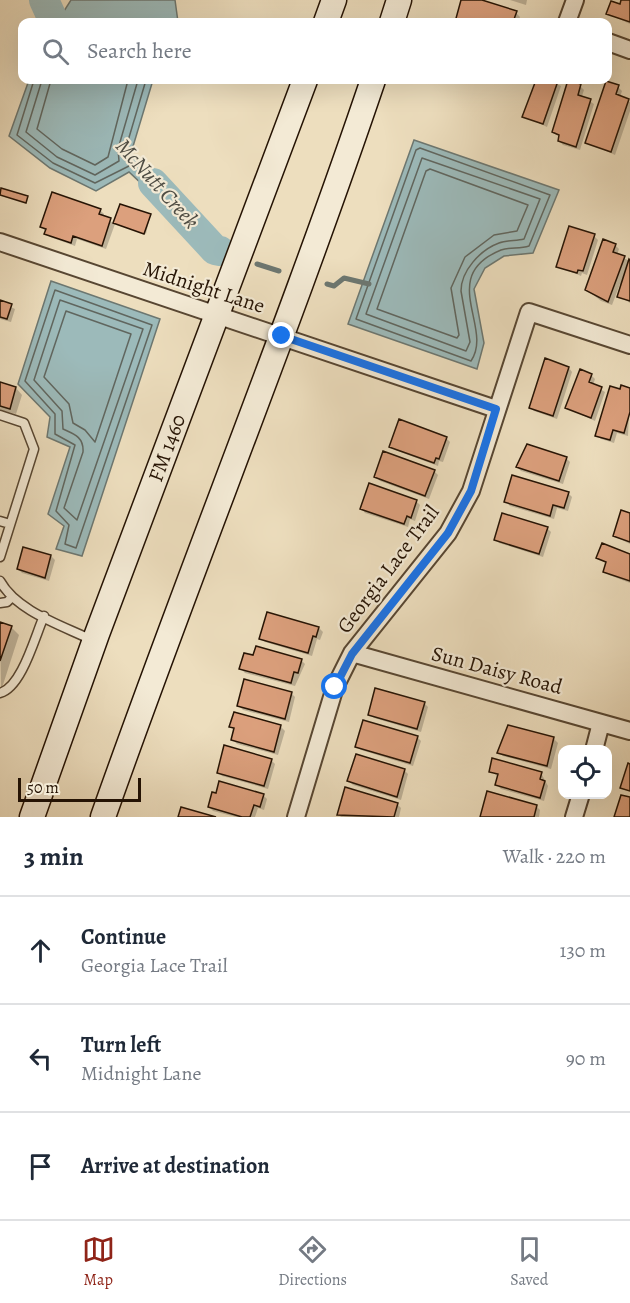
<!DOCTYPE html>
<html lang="en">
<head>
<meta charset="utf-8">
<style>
	:root { --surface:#fff; --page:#f6f6f7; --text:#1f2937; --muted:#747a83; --line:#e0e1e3; --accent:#8f2418 }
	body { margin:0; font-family:Alegreya,serif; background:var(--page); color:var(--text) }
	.controls { position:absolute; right:18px; bottom:18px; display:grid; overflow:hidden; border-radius:12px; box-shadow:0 6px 24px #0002 }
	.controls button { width:54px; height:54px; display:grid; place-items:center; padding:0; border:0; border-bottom:2px solid var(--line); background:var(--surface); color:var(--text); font:30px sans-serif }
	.scale { position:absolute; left:18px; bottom:15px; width:123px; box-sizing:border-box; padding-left:6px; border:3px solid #251304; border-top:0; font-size:16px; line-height:21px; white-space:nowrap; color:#251304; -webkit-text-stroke:4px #f3ead5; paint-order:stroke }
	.stop { position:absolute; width:18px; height:18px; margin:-14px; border:4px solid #1a73e8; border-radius:50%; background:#fff }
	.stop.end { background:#1a73e8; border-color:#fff; box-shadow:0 2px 6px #0008 }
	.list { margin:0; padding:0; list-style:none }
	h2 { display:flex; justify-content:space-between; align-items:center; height:78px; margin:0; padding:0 24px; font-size:26px }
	h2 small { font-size:20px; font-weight:400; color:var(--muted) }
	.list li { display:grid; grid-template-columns:39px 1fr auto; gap:18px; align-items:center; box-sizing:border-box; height:108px; padding:0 24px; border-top:2px solid var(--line) }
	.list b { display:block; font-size:22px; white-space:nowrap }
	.list p { margin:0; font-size:20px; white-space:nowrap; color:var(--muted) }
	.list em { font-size:20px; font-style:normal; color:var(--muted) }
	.icon { flex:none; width:33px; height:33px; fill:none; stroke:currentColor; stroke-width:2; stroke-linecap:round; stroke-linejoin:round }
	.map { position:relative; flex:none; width:630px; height:817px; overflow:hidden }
	.search { position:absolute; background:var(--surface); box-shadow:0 6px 24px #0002; left:18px; right:18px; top:18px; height:66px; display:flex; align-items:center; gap:15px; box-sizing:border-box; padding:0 21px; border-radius:12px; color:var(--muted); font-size:22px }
	.sheet { height:402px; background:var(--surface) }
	nav { display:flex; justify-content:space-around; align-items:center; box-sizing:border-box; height:84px; border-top:2px solid var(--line); background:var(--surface); font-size:16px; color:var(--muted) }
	nav a { display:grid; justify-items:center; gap:3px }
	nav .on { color:var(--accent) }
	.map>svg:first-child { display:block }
	.water { fill:#9cbaba; stroke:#6c7771; stroke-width:1.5 }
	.shadow { fill:#0003 }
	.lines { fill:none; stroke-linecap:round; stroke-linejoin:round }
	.shore { stroke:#60665f; stroke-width:1.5 }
	.stream { stroke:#6c7771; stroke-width:5 }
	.river { stroke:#9cbaba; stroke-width:30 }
	.building { fill:#dca07d; stroke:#251304; stroke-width:1.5 }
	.service-casing { stroke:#574632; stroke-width:11 }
	.minor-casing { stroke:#574632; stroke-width:20 }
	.secondary-casing { stroke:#251304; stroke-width:27 }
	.service { stroke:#f3ead5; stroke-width:8 }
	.minor { stroke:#f3ead5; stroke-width:16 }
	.secondary { stroke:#f3ead5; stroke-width:24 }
	.route { stroke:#1a73e8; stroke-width:8 }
	.labels { text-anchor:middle; stroke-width:4.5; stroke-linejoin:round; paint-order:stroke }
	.street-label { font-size:21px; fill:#251304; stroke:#f3ead5 }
	.water-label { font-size:22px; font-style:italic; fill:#4f4d44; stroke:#f3ead5 }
</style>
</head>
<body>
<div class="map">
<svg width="630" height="817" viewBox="0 0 630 817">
	<rect width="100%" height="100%" fill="#eddebe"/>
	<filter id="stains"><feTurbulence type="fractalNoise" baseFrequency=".00333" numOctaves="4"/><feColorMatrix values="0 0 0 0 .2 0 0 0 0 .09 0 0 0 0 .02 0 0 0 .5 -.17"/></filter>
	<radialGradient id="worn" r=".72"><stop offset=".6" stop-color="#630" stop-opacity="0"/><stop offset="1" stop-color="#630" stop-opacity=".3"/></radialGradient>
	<!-- water -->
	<path class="water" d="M71,0H175L178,22H57Z
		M29,80H153L131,153L183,204L179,219L129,172L96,191L50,168L9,136Z
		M414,140L559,190L533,253L504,256L485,268L474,289L484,343L477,369L348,324Z
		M51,281L160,319L82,556L56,549L64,526L48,514L70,447L47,437L50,417L18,384Z"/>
	<!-- shadow -->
	<path class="shadow" d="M462,0H477L516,13L520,17L518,22H456Z
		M510,0H527L526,5Z
		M622,0H630V24L608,14L621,5Z
		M220,80H232L230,84Z
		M537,80L545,83L549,80L561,86L547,127L524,116Z
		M580,86L584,90L582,96L594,104L580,150L563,145L559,141L560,137L554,132Z
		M618,87L622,91L620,97L630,102V111L615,155L587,142Z
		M100,210L104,214L103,217L115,224L106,249L77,239L75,246L50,237L41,226Z
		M150,216L146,234L117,224Z
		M594,236L598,240L587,275L582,273L581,276L558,266Z
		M615,245L619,249L617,255L630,261V303L619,296L622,285L620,284L612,305L601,301L587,290Z
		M0,302L15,309L11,322L0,319Z
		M569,368L572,372L557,419L534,411L530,407Z
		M591,375L595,379L593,385L605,392L595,421L567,408Z
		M0,384L16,388L22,395L16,414L0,410Z
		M630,390L628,436L617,433L614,443L601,439L597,435L621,391Z
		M446,438L450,442L443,462L439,461L438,466L395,450L391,446Z
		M566,458L570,462L563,484L521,471L517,467Z
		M434,471L438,475L429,499L380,481L376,477Z
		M568,493L572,497L568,511L557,508L554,519L510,506L506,502Z
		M416,501L420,505L415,521L410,519L408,527L365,513L362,509Z
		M630,515V544L614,536Z
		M547,528L551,532L543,557L499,543L496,539Z
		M630,555V583L609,575L605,571L607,564L598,558Z
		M51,556L55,560L49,581L22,573L18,569Z
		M0,623L11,627L19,635L1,691Z
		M319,628L323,632L320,640L317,639L312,656L265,642L261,638Z
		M301,660L305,664L295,686L245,673L241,669Z
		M291,693L295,697L289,722L243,710L239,706Z
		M424,703L428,707L421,732L374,718L370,714Z
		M235,714L281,727L285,731L278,755L237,744L233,740L235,731L231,727Z
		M509,727L554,739L558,743L551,769L503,756L499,753Z
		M417,737L421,741L413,766L361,750L357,746Z
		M271,760L275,764L268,789L222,776L218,772Z
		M404,770L408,774L401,800L353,785L349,781Z
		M490,771L541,773L548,786L544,801L501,789L497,785L499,777Z
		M263,795L267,799L264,810L258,808L255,817H236L213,811L209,807Z
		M397,804L401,808L399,817H341L339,815Z
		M536,806L540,810L539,817H482Z"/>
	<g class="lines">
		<!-- shore -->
		<path class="shore" d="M34,80L17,135L53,163L95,183L131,165L125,151L146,80
			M42,80L26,132L57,157L95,175L119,161L118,149L138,80
			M51,80L37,129L62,149L95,165L108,157L128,80
			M420,148L550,195L529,246C520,249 510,247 501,250C437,276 494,328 471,361L356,319L416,150Z
			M422,158L540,199L524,239C516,241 507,240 499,243C480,250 461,271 461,291L470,342L466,351L366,314Z
			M430,169L528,205L517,231L494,235L465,257L451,288L459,335L457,338L377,309L426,171Z
			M55,290L152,325L76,548L65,544L69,525L56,511L75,445L55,434V414L25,381Z
			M60,300L143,329L77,520L64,508L83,452C84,437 74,434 63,429L62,411L34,380Z
			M66,311L131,334L95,442L85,430L73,423L69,404L44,377Z"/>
		<!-- stream -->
		<path class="stream" d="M257,264L279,271
			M327,284L334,286L344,278L369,284"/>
		<!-- river -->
		<path class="river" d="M44,0L54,22
			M153,183L215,250L220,251"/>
	</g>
	<!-- building -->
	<path class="building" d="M461,0H482L517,11L513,22H455Z
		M621,0H630V22L606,14L611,1L620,4Z
		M536,80L558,81L543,124L522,117Z
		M568,80L581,84L578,95L591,99L576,147L558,141L559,135L552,132Z
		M606,81L619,85L616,94L629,99L611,152L585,143Z
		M1,188L28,196L26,203L0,195Z
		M52,192L101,209L99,214L111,218L102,246L73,236L71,243L44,234L46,229L40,227Z
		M120,204L151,214L144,234L113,223Z
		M569,226L595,234L583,271L578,270L577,273L556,267Z
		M603,239L616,244L613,252L625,256L608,302L585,290Z
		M629,259L630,260V301L617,297Z
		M0,300L12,304L7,319L0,317Z
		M545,358L569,367L553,416L529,408Z
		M580,369L592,374L589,382L602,387L591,418L565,408Z
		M0,382L16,387L10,409L0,406Z
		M621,385L630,388V412L624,433L613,430L610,440L595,436L610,386L620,389Z
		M399,419L447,437L439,459L436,458L434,463L389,447Z
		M527,444L567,457L559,481L516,467Z
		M383,451L435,470L425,496L374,477Z
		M512,475L569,492L564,508L553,505L550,516L504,502Z
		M369,483L417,500L411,518L407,516L404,524L360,509Z
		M621,510L630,513V542L613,536Z
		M502,513L548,527L539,554L494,540Z
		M602,543L630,554V581L603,572L606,562L596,558Z
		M23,547L51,555L45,578L17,569Z
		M267,612L319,627L316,637L313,636L308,653L259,639Z
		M0,622L12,626L0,661Z
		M256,646L302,659L298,673L294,672L291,683L239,669L244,653L253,655Z
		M244,679L292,692L285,719L237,706Z
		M375,688L425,702L417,729L368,715Z
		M234,712L281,725L274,752L231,740L234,728L229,727Z
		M363,720L418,736L410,763L355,747Z
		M508,725L554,737L547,766L497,753Z
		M224,745L272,759L264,786L217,773Z
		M356,754L405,769L397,797L347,781Z
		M492,758L542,772L540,779L545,781L540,798L495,785L498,774L489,772Z
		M628,763L630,764V791L620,788Z
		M219,781L264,794L260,807L254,805L250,817H242L208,807L212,792L216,793Z
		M345,787L398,803L394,817L337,815Z
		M487,791L537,805L534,817H480Z
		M621,795L630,797V817H614Z
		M181,807L216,817H178Z"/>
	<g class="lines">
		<!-- service casing -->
		<g class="service-casing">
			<path id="service" d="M0,415L24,423L34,449L0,557
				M0,521L10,524
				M0,581C17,612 64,626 94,641
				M0,603L7,602L12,597
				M0,693C22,687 35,636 44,616"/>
		</g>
		<!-- minor casing -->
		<g class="minor-casing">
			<path id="minor" d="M567,22L575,0
				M608,42L630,50
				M0,242L496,409
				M352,653L630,731
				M594,750L601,723
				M296,817L335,687L352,653L448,533L471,491L529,312L630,345
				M574,817L581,794"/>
		</g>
		<!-- secondary casing -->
		<g class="secondary-casing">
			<g id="secondary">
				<path d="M326,22L334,0"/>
				<path d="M392,22L399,0"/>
				<path id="s1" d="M32,817L97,634L305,80"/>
				<path d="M103,817C190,570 289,328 373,80"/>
			</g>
		</g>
		<!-- service -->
		<use href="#service" class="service"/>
		<!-- minor -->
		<use href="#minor" class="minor"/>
		<!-- secondary -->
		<use href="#secondary" class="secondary"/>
	</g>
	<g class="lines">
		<!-- route -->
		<path class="route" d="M282,336L496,409L471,491L448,533L352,654L335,687"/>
	</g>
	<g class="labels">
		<!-- street labels -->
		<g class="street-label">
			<text transform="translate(204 287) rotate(18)" y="7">Midnight Lane</text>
			<text dy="7" stroke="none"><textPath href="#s1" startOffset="393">FM 1460</textPath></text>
			<text transform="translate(388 569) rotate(-53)" y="7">Georgia Lace Trail</text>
			<text transform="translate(497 670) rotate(15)" y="7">Sun Daisy Road</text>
		</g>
		<!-- water labels -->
		<g class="water-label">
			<text transform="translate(158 183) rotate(48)" y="8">McNutt Creek</text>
		</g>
	</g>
	<rect width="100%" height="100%" filter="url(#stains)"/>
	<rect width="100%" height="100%" fill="url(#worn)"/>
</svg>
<div class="controls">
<button><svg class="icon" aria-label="locate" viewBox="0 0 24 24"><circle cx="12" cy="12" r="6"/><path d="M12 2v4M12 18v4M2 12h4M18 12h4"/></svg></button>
</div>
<div class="scale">50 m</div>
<div class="stop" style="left:335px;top:687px"></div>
<div class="stop end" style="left:282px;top:336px"></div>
<div class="search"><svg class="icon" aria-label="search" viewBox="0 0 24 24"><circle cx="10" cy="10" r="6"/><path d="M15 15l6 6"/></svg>Search here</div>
</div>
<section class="sheet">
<h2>3 min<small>Walk · 220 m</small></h2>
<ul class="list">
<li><svg class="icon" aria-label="ahead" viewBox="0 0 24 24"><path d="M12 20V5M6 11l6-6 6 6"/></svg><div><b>Continue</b><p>Georgia Lace Trail</p></div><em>130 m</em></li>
<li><svg class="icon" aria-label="left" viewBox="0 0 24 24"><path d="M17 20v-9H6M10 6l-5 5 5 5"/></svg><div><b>Turn left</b><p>Midnight Lane</p></div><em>90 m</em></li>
<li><svg class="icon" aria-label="arrive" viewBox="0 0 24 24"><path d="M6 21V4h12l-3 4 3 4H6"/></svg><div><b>Arrive at destination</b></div></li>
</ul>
</section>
<nav>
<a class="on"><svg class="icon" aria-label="map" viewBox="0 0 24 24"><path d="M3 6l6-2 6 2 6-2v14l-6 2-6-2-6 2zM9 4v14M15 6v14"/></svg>Map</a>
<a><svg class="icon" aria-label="directions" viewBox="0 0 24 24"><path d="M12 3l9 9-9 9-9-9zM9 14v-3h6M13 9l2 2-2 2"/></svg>Directions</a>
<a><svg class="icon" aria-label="saved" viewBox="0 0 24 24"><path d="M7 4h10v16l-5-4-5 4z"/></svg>Saved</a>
</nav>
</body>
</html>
